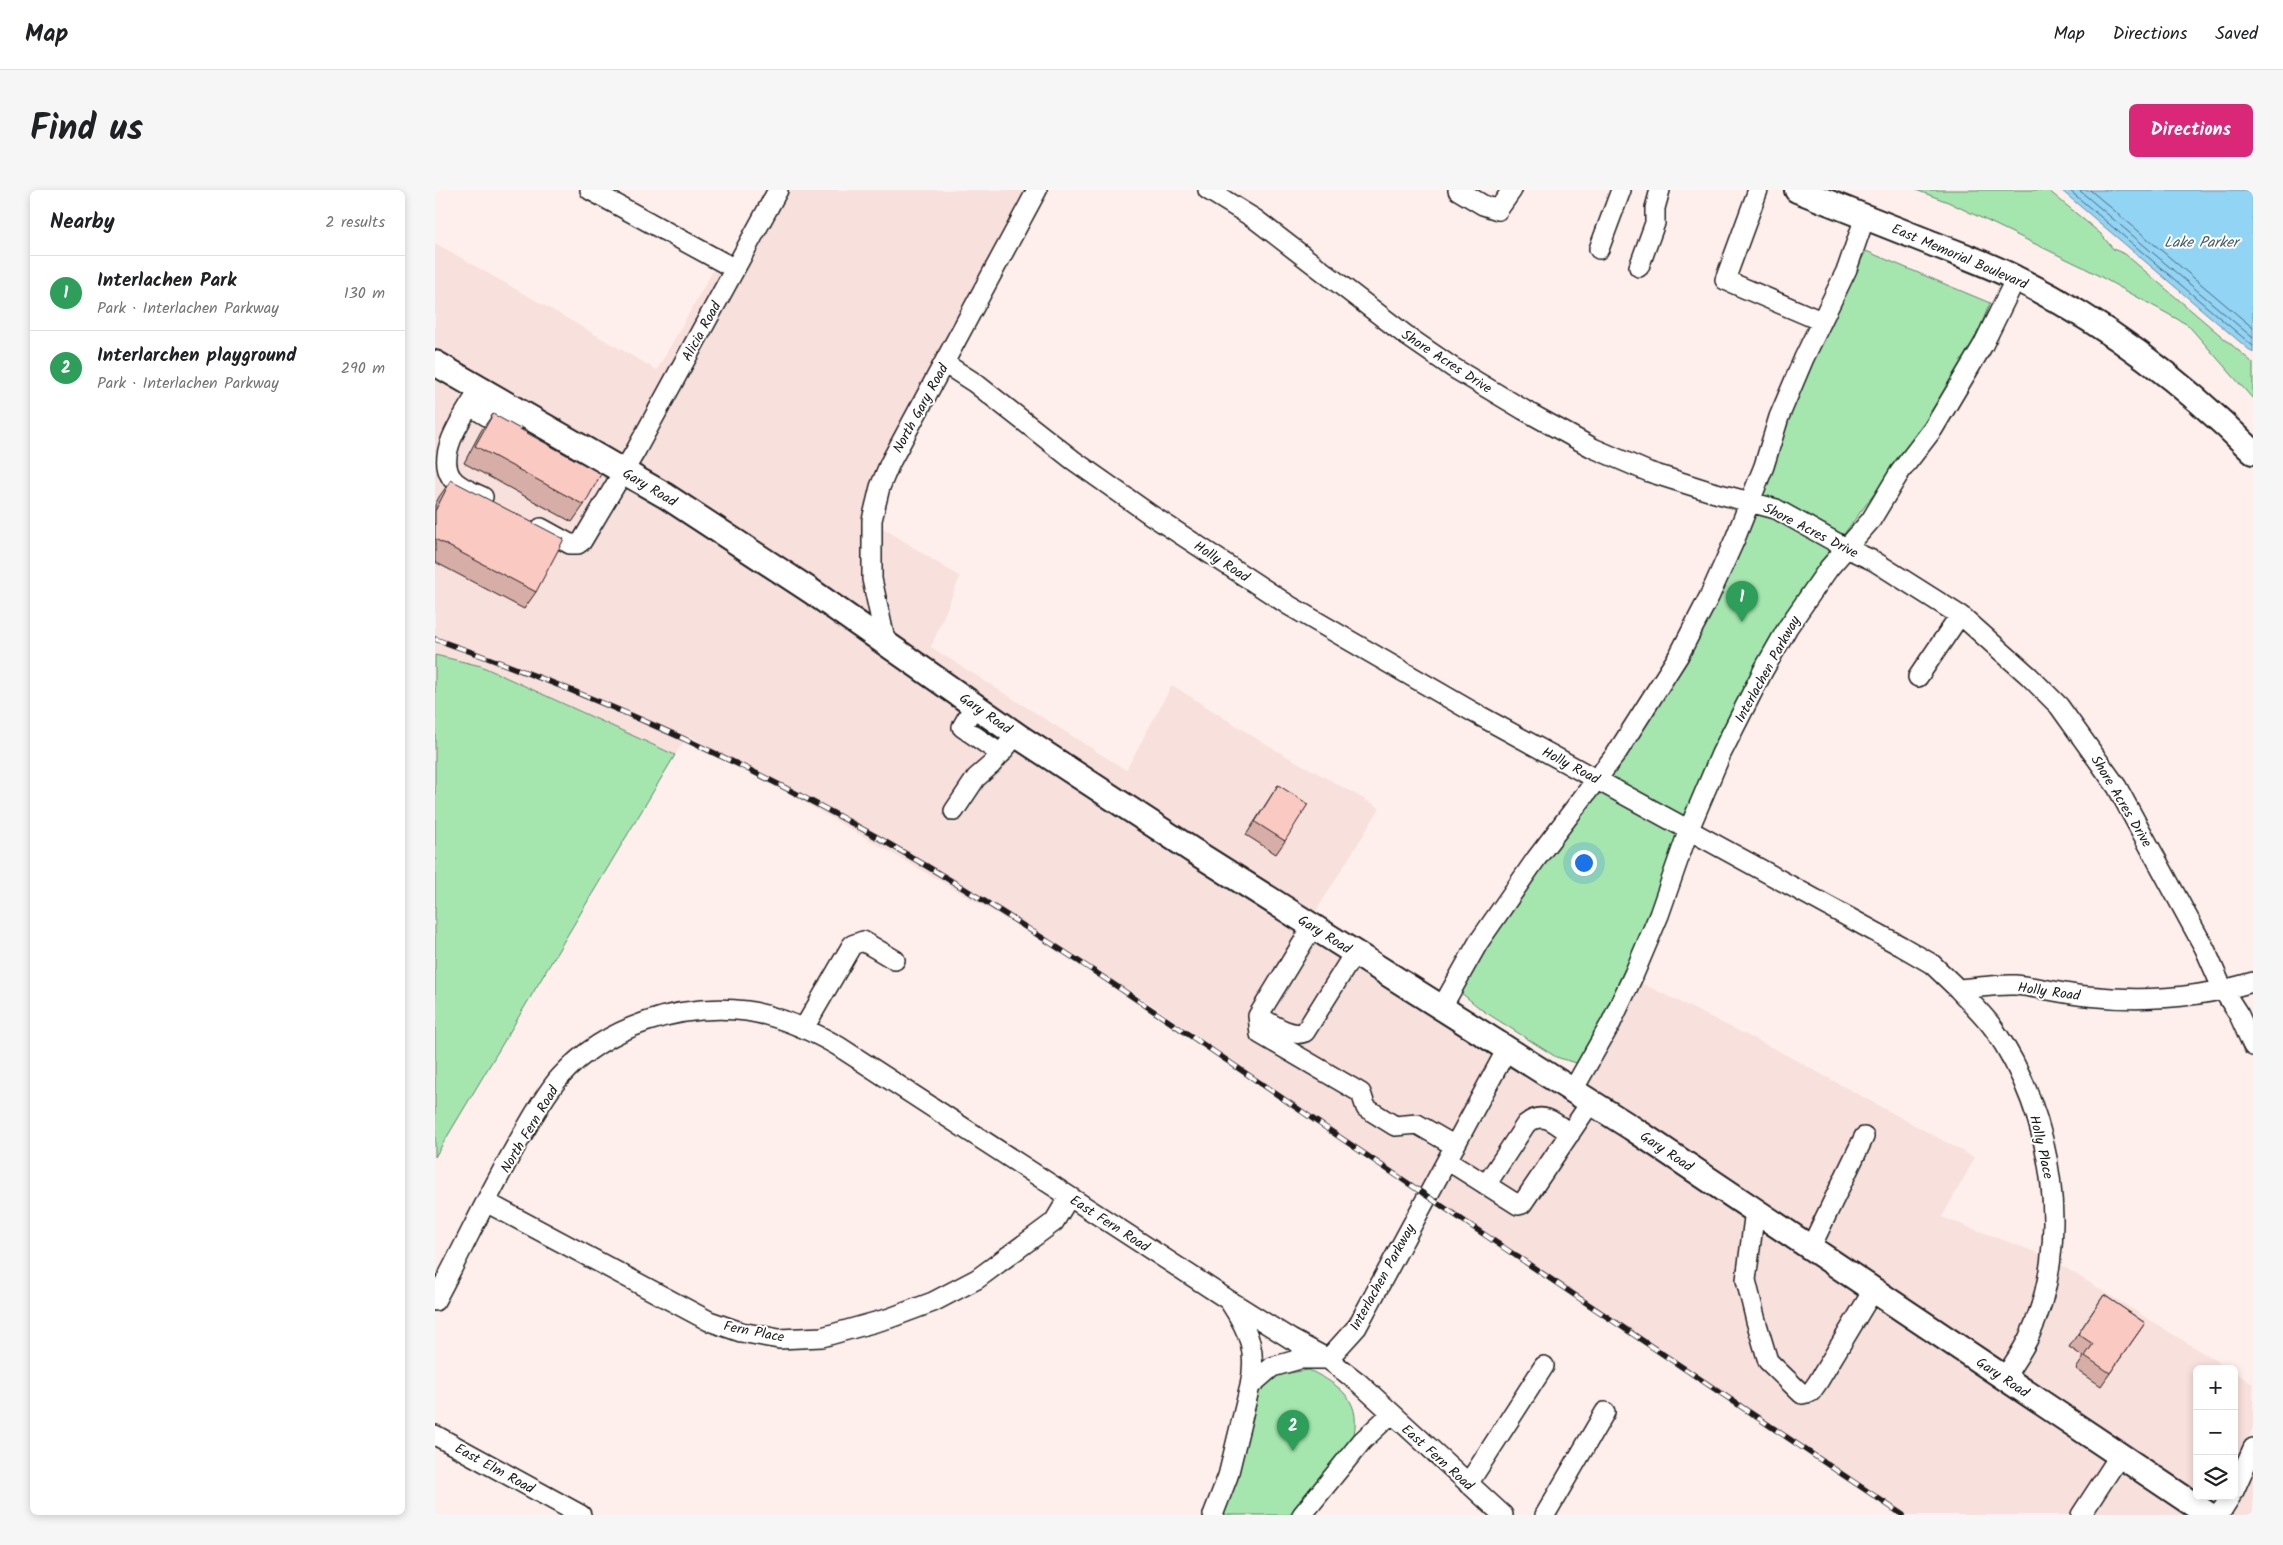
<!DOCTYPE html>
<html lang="en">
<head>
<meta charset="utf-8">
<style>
	:root { --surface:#fff; --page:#f6f6f6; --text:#202124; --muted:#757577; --line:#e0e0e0; --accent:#db2777 }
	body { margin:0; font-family:Kalam,sans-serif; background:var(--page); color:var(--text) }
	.controls { position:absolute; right:15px; bottom:15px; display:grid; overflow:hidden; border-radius:8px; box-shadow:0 2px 8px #0003 }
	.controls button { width:45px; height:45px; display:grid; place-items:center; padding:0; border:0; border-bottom:1px solid var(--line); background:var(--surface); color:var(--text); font:25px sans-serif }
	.you { position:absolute; left:1148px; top:672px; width:18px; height:18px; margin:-12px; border:4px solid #fff; border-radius:50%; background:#1a73e8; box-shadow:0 0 0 8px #1a73e833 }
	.badge { display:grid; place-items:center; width:32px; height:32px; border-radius:50%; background:var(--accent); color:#fff; font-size:16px; font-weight:700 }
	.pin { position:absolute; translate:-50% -41px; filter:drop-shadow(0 1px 2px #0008) }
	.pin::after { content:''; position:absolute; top:26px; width:18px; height:15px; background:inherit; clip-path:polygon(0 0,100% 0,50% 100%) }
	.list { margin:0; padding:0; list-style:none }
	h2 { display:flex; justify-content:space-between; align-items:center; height:65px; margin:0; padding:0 20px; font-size:21px }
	h2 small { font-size:16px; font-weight:400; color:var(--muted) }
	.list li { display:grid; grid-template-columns:32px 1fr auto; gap:15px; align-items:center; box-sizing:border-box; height:75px; padding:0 20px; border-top:1px solid var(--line) }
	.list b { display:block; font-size:19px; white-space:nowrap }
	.list p { margin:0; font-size:16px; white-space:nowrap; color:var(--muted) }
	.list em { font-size:16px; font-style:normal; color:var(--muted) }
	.icon { flex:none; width:28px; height:28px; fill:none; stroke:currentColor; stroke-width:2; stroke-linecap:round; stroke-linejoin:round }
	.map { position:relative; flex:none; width:1818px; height:1325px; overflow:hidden; border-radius:8px }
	header { display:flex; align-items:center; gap:30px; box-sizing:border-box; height:70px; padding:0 25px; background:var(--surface); border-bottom:1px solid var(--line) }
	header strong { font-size:24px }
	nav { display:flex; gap:28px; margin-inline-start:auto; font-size:18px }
	.intro { display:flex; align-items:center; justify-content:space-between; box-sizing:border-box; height:120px; padding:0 30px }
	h1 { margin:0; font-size:35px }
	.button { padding:12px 22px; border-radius:8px; background:var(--accent); color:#fff; font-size:18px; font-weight:700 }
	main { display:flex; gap:30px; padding:0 30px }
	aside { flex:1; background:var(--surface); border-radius:8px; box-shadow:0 2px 8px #0003 }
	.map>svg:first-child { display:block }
	.built { fill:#f8e0dc }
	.green { fill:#a5e6af; stroke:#608166 }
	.water { fill:#92d4f4; stroke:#638a9e }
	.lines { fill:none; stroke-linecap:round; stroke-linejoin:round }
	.shore { stroke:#4b6672; stroke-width:1 }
	.minor-casing { stroke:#1c1c1c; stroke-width:22 }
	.major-casing { stroke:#1c1c1c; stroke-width:28 }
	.minor { stroke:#fff; stroke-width:19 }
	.major { stroke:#fff; stroke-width:24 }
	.rail-casing { stroke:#1c1c1c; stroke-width:5.5 }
	.rail { stroke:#fff; stroke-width:4; stroke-dasharray:11; stroke-linecap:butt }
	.wall { fill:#d7aea7; stroke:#1c1c1c }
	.building { fill:#facac2; stroke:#1c1c1c }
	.labels { text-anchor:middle; stroke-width:4; stroke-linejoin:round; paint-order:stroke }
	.street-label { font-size:14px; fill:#1c1c1c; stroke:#fff }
	.water-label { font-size:15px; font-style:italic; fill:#455c68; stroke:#fff }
</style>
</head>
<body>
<header>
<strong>Map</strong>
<nav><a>Map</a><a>Directions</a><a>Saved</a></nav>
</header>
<div class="intro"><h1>Find us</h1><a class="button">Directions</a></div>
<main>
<aside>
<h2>Nearby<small>2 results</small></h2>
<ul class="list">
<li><span class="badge" style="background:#2e9e5b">1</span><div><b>Interlachen Park</b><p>Park · Interlachen Parkway</p></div><em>130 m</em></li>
<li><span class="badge" style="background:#2e9e5b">2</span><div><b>Interlarchen playground</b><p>Park · Interlachen Parkway</p></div><em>290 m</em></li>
</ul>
</aside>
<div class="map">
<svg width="1818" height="1325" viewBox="0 0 1818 1325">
	<rect width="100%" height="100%" fill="#feefed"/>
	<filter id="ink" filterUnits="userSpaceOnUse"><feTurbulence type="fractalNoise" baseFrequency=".02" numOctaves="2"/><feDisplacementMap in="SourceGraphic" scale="10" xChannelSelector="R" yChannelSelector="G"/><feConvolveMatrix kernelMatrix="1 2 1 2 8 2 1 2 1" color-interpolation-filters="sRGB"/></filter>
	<g filter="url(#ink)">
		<!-- built -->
		<path class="built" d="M352,0H593L447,271L438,434L199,277Z
			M0,53L222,180L280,77L289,83L186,269L0,162Z
			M0,183L227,314L444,460L445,465L449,464L1061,862L986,1001L710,810L253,545L240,565L46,476L0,465Z
			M445,336L525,387L496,457L691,580L737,495L832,555L945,618L878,726L761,653L458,448L445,387Z
			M1204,792L1342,860L1540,968L1507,1027L1608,1065L1599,1107L1586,1145L1568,1176L1149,897Z
			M1075,871L1193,946L1758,1325H1462L999,1010Z
			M1623,1073L1794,1179H1762V1306L1581,1185Z
			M1799,1182L1818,1194V1237L1799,1282Z
			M1818,1279V1325H1793Z"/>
		<!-- green -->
		<path class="green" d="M1481,0H1613L1666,44L1678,59L1690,64L1818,173V209L1753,135L1648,77L1513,12Z
			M1431,61L1555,113L1529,176L1482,247L1372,393L1313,493L1202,760L1145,874L1121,867L1047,820L1025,802L1081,708L1244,471L1394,129Z
			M0,465L46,476L240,565L0,967Z
			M874,1180C907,1196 929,1212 917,1252L855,1325H785L821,1205L837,1189L847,1184Z"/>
		<!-- water -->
		<path class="water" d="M1626,0H1818V163Z"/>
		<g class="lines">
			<!-- shore -->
			<path class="shore" d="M1634,0L1818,156
				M1644,0L1818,148
				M1655,0L1818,138"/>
			<!-- minor casing -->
			<g class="minor-casing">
				<path id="minor" d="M155,0L300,79
					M773,0L820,29L972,146L1017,177L1089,220L1158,258L1214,282L1277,302L1341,319L1411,358L1439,371L1529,428L1594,486L1624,516L1682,597L1770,759L1788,800L1804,825L1818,856
					M1023,0L1048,15L1063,20L1077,0
					M1323,0L1290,90L1386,131
					M1164,59L1186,0
					M1204,77L1220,33V18L1225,0
					M509,173L540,193L638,270L716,325L855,416L1038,522L1466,756L1497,774L1523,799C1542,798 1562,794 1580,795C1604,797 1628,804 1652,806C1708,812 1764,808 1818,792
					M45,199C32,221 0,262 16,287C22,297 38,302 48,307
					M35,216L77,241
					M106,338L135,354H143L147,351L200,262L343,0
					M451,454L437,389V330L445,297L455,273L602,0
					M1483,487L1525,425
					M539,516L527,537L566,564
					M519,621L541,588L557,574L581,545
					M878,736L823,826L825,844L926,903L931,918L960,936L982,934L1020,956
					M1523,799C1535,812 1549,825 1559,839C1618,924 1639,1053 1593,1149C1586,1163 1578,1175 1569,1188
					M1007,817L1043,753L1101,669L1181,564L1244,465L1274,407L1300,349L1329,276L1344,227L1369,168L1412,79L1430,27
					M823,826C836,833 855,848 870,842L920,762
					M369,838L417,755L428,751L460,770
					M1138,900L1176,833L1199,784L1224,725L1254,639L1286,564L1328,481L1353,437L1394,378L1436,330L1465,282L1498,239L1548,155L1581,88
					M1012,970L1083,1015L1087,1014L1156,912
					M1051,995L1091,934C1108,920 1121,933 1135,944
					M51,1012L274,1131L306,1142L344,1149L387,1147L455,1128L498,1112L542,1089L619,1032L634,1007
					M1320,1020L1311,1090L1321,1131L1333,1171L1367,1204L1376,1202L1383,1192L1439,1099
					M1376,1057L1429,947
					M0,1111C29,1057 55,1000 86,947C98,927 110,904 125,887C171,836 245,813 312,821C345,826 375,840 403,856L792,1109L856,1149L893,1169L924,1193L1068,1325
					M796,1114C815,1143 822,1162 815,1196
					M0,1245L146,1325
					M1033,1294L1109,1176
					M1799,1301L1818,1258
					M778,1325L793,1286L815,1196L837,1177L865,1169H893L922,1137L1072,859
					M867,1325L927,1251L956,1224
					M1110,1325L1170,1222
					M1646,1325L1685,1265
					M1784,1325L1796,1306"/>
			</g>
			<!-- major casing -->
			<g class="major-casing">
				<path id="major" d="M1362,0C1407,18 1451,35 1496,53C1524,64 1553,74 1580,88C1668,131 1749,193 1818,262
					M0,173L231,306L376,401L586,548L757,660L1197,938L1774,1325"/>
			</g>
			<!-- minor -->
			<use href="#minor" class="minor"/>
			<!-- major -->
			<use href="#major" class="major"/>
			<!-- rail casing -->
			<g class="rail-casing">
				<path id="rail" d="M0,449C152,502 300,567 440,646C600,737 751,843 903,946C1091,1073 1280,1199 1468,1325"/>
			</g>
			<!-- rail -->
			<use href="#rail" class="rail"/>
		</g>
		<!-- wall -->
		<path class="wall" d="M58,224L149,315L137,332L29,273L46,241Z
			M16,290L101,402L89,419L0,372V315L4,307Z
			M843,595L850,651L841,664L811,645Z
			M1669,1105L1710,1133L1666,1196L1641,1179L1649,1167L1634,1157Z"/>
		<!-- building -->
		<path class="building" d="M58,224L166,284L149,315L40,256Z
			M16,290L129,349L101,402L0,349V321Z
			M843,595L873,614L850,651L820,632Z
			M1669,1105L1710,1133L1675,1183L1650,1166L1658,1154L1643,1144Z"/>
	</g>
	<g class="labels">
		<!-- street labels -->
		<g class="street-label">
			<text transform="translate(1525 66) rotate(23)" y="5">East Memorial Boulevard</text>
			<text transform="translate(266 141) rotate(-61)" y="5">Alicia Road</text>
			<text transform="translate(1012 171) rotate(33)" y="5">Shore Acres Drive</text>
			<text transform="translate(485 218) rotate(-61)" y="5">North Gary Road</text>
			<text transform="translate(215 297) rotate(31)" y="5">Gary Road</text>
			<text transform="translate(1376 340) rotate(27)" y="5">Shore Acres Drive</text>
			<text transform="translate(787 371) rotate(33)" y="5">Holly Road</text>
			<text transform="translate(1332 479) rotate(-61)" y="5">Interlachen Parkway</text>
			<text transform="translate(551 523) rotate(35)" y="5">Gary Road</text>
			<text transform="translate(1136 575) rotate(28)" y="5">Holly Road</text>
			<text transform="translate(1687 611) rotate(59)" y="5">Shore Acres Drive</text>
			<text transform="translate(890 744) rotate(32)" y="5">Gary Road</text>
			<text transform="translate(1614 801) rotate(8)" y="5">Holly Road</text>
			<text transform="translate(94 939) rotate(-59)" y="5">North Fern Road</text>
			<text transform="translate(1607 957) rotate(77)" y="5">Holly Place</text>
			<text transform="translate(1232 961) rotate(34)" y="5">Gary Road</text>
			<text transform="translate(675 1033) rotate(33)" y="5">East Fern Road</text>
			<text transform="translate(947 1087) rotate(-61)" y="5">Interlachen Parkway</text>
			<text transform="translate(319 1141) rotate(11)" y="5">Fern Place</text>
			<text transform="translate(1568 1187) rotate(34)" y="5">Gary Road</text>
			<text transform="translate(1003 1267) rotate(42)" y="5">East Fern Road</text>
			<text transform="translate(60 1278) rotate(29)" y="5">East Elm Road</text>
		</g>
		<!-- water labels -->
		<g class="water-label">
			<text x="1766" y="57">Lake Parker</text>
		</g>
	</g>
</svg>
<div class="controls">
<button>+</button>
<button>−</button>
<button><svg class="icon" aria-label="layers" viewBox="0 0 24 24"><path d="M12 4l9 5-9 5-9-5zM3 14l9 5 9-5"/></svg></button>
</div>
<div class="you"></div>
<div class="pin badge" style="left:1307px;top:432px;background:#2e9e5b">1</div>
<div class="pin badge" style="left:858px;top:1261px;background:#2e9e5b">2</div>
</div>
</main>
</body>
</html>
